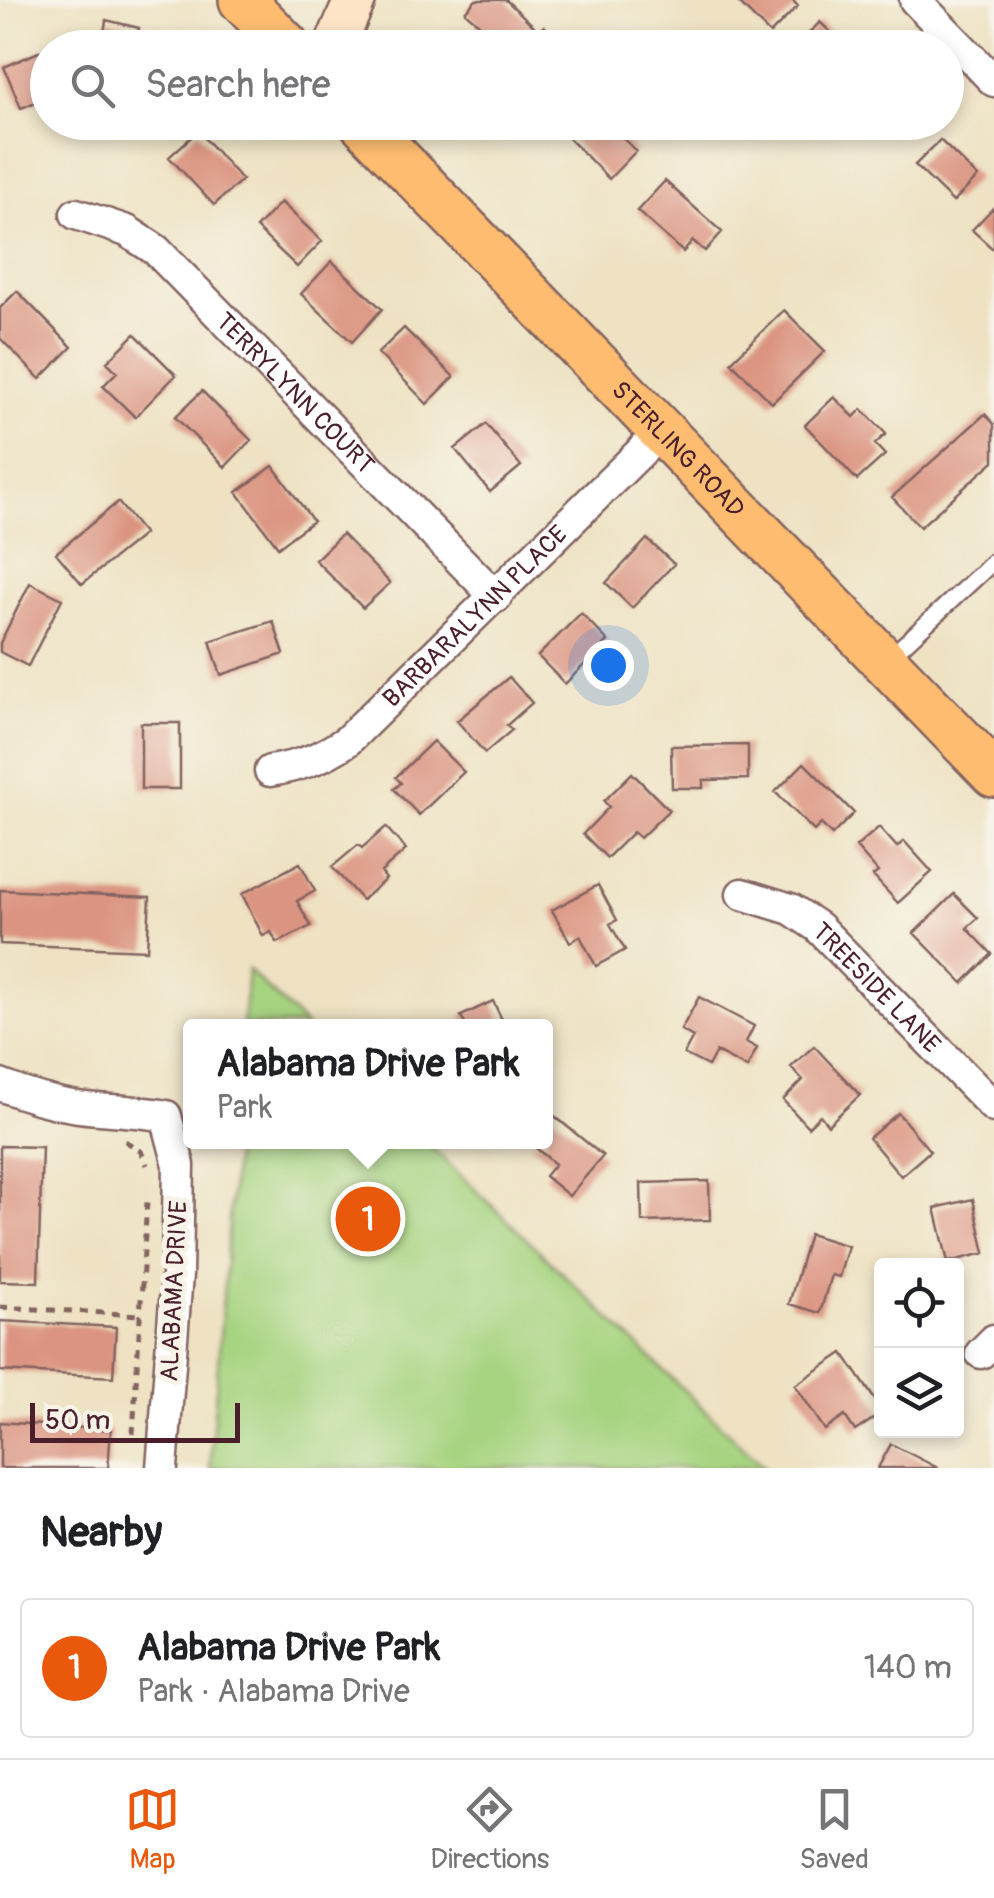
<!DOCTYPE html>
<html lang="en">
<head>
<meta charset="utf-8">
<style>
	:root { --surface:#fff; --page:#f2f2f2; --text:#202124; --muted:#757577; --line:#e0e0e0; --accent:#ea580c }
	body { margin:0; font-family:Pangolin,sans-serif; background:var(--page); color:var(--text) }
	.controls { position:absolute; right:30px; bottom:30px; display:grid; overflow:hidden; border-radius:10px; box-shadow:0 5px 15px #0003 }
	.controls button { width:90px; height:90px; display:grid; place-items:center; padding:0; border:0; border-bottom:2px solid var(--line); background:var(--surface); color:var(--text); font:50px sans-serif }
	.scale { position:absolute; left:30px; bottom:25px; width:210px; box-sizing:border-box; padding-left:10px; border:5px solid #4a1f2b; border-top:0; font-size:28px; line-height:35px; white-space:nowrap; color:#4a1f2b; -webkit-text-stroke:8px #f7f3e8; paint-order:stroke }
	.you { position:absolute; left:608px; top:665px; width:35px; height:35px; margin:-25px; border:8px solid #fff; border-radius:50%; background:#1a73e8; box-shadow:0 0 0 15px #1a73e833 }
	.badge { display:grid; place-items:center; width:65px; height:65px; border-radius:50%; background:var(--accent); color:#fff; font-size:32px; font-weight:700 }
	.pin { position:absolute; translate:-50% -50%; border:5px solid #fff; box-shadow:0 2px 10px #0006 }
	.popup { position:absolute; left:183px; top:1019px; width:370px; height:130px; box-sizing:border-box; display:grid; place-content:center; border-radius:10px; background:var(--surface); filter:drop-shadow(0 2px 8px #0005); font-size:32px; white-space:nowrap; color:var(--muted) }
	.popup b { font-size:38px; color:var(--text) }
	.popup::after { content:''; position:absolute; left:50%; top:100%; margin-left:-20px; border:20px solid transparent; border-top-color:var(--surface) }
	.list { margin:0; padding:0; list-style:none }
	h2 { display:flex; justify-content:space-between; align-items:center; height:130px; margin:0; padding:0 40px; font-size:42px }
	h2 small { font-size:32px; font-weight:400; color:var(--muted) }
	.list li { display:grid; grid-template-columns:65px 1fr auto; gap:30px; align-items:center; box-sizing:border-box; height:140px; margin:0 20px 20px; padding:0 20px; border:2px solid var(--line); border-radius:10px }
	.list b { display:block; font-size:38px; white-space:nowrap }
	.list p { margin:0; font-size:32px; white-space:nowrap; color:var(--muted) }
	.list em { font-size:32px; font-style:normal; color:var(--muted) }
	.icon { flex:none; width:55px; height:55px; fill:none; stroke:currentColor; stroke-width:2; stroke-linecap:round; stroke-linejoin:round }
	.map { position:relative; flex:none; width:994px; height:1468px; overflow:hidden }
	.search { position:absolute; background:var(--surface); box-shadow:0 5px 15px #0003; left:30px; right:30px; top:30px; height:110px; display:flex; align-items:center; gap:25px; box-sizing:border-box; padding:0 35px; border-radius:55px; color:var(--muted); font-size:38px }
	.sheet { height:290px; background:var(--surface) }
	nav { display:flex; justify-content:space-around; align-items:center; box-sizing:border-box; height:140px; border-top:2px solid var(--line); background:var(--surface); font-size:28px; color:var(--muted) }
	nav a { display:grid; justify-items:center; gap:5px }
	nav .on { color:var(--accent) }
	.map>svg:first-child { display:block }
	.green { fill:#a7d481; stroke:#787a56; stroke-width:2.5 }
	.building { fill:#db9481 }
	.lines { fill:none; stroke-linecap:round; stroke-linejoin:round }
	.lane-casing { stroke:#836360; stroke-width:20 }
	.street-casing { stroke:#836360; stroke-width:35 }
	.secondary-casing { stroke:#836360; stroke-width:45 }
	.primary-casing { stroke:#836360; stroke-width:50 }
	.path { stroke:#836360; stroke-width:5; stroke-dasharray:8 8; stroke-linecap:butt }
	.lane { stroke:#fff; stroke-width:15 }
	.street { stroke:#fff; stroke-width:30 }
	.secondary { stroke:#fee4c6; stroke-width:40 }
	.primary { stroke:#fdbc70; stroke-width:45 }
	.labels { text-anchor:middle; stroke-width:10; stroke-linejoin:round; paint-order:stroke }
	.street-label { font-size:25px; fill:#4a1f2b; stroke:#f7f3e8 }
</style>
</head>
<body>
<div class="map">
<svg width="994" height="1468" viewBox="0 0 994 1468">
	<rect width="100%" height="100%" fill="#f7f3e8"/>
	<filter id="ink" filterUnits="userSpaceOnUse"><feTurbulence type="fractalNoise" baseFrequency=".01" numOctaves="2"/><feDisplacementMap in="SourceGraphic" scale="20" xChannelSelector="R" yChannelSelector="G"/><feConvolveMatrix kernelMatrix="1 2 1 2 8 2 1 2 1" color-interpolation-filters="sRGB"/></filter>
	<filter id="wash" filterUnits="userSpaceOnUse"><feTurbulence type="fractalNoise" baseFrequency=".0048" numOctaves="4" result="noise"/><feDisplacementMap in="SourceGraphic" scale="40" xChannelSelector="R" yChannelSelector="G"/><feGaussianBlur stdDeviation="2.25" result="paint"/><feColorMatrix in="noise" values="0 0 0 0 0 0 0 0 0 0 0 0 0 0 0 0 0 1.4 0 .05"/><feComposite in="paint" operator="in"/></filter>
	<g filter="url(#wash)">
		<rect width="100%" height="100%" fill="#eee2c3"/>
		<!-- green -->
		<path class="green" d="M248,970L306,1026H243Z
			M235,1142H426L765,1468H210Z"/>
		<g id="blocks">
			<!-- building -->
			<path class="building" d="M476,0H506L539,31L544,26L555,36L544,48H520L512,40L505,48H496L476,29L480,25L465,12Z
				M736,0H792L798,6L770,34Z
				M106,20L139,28L136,48H102Z
				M820,22L847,48H801L798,44Z
				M48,48V97L21,108L4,67Z
				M553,122H607L636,151L609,179Z
				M198,131L242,180L214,205L169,157Z
				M940,140L978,177L953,202L915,165Z
				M665,181L722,232L705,251L693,241L683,252L637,211Z
				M281,202L322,241L297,267L256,228Z
				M994,207V250L972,230Z
				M332,261L382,309L352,342L301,294Z
				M17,291L72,347L40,379L0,338V308Z
				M784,310L825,351L772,403L731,362Z
				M404,328L454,377L427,404L378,353Z
				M135,334L176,375L135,417L103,386L117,372L107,362Z
				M202,391L251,440L225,467L175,417Z
				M834,397L854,417L862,409L886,434L875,444L885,455L857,480L805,425Z
				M985,414L994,424V461L920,527L892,497Z
				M486,424L521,466L490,492L455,449Z
				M273,466L313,521L278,547L237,492Z
				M118,502L144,534L82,584L56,553Z
				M342,534L390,583L363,608L315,560Z
				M647,539L674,564L632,608L606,583Z
				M30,583L62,599L28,666L0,652V643Z
				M581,613L608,641L565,684L538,656Z
				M273,621L284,654L221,675L210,641Z
				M509,677L532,703L507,725L512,730L485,753L457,721Z
				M141,723H180V789H141Z
				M433,741L464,772L419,815L394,789L401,783L396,777Z
				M748,745V779L703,780V788H672L671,746Z
				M804,763L854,813L832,835L821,824L814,831L775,792Z
				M632,773L669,810L640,838L633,832L607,858L583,834L609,807L604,801Z
				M386,827L406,850L381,872L386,879L362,900L332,867L358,845L362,848Z
				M879,827L897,847L904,841L932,872L898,903L873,876L878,872L856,847Z
				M300,863L315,891L297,901L311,926L277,943L271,932L263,936L242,894Z
				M598,885L617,920L610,924L625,950L596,966L580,936L570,942L552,910Z
				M0,890L150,897L147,950L0,944Z
				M954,894L978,918L967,928L992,954L963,983L914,933Z
				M699,997L754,1026L746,1042L757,1048L747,1068L716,1052L708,1066L684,1054L693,1037L681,1030Z
				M493,1001L505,1026H466L461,1016Z
				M814,1046L860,1095L828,1125L820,1115L808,1127L783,1100L803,1080L791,1067Z
				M546,1109L603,1156L569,1196L545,1176L555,1164L529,1142H546Z
				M898,1113L930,1151L901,1176L869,1138Z
				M0,1146L42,1147L38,1282L0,1281Z
				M709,1181L710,1220L642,1222L641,1183Z
				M973,1199L985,1253L948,1262L935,1208Z
				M809,1234L848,1246L839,1277L831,1275L820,1313L789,1304Z
				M0,1321L116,1327L113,1377L0,1371Z
				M843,1353L882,1410V1413L855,1431L845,1416L825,1430L795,1385Z
				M0,1422L111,1430L108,1468H0Z
				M891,1444L938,1468H878Z"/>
		</g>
	</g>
	<g filter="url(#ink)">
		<use href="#blocks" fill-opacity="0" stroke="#836360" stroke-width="2.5"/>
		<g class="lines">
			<!-- lane casing -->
			<g class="lane-casing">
				<path id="lane" d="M888,659L994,561"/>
			</g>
			<!-- street casing -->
			<g class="street-casing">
				<g id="street">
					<path d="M915,0L994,81"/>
					<path id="s1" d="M76,214L127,231L156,250L496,597"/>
					<path id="s2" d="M270,771C300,766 322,758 347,741L662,431"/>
					<path id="s3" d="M742,894L791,909L818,927L994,1107"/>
					<path d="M0,1085C25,1095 51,1103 78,1107C108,1111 136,1110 166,1116L179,1165L177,1275L162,1468"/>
					<path d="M981,1353L994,1340"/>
				</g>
			</g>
			<!-- secondary casing -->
			<g class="secondary-casing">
				<path id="secondary" d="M334,48L355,0"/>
			</g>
			<!-- primary casing -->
			<g class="primary-casing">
				<g id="primary">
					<path d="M242,0L289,48"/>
					<path id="s4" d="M362,122L994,774"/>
				</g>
			</g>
			<!-- path -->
			<path class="path" d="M125,1141L141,1151L147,1165
				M0,1307L140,1315
				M133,1434L147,1201"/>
			<!-- lane -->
			<use href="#lane" class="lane"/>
			<!-- street -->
			<use href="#street" class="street"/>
			<!-- secondary -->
			<use href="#secondary" class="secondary"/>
			<!-- primary -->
			<use href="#primary" class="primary"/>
		</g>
	</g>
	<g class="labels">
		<!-- street labels -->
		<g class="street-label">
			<text dy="9" stroke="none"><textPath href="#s1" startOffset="288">TERRYLYNN COURT</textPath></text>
			<text dy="9" stroke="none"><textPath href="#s4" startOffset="455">STERLING ROAD</textPath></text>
			<text dy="9" stroke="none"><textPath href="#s2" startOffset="262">BARBARALYNN PLACE</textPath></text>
			<text dy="9" stroke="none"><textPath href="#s3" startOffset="168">TREESIDE LANE</textPath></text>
			<text transform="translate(173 1291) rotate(-87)" y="9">ALABAMA DRIVE</text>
		</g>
	</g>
</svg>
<div class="controls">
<button><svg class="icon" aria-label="locate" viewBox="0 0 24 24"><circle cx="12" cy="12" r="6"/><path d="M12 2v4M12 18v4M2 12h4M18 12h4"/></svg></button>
<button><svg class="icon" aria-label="layers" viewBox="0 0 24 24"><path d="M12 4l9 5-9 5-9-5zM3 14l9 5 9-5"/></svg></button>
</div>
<div class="scale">50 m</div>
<div class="you"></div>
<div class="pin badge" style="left:368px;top:1219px">1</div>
<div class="popup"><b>Alabama Drive Park</b>Park</div>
<div class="search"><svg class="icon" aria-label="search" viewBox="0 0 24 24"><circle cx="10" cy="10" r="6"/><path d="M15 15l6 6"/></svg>Search here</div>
</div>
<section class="sheet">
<h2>Nearby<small></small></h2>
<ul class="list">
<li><span class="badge">1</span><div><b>Alabama Drive Park</b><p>Park · Alabama Drive</p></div><em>140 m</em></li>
</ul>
</section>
<nav>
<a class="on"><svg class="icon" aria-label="map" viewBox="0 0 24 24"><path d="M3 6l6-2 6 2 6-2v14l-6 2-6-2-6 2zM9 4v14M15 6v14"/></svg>Map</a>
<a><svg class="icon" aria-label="directions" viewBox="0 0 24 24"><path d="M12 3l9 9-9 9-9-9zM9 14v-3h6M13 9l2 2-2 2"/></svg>Directions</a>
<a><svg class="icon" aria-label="saved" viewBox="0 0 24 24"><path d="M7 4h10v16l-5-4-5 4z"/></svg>Saved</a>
</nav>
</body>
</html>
